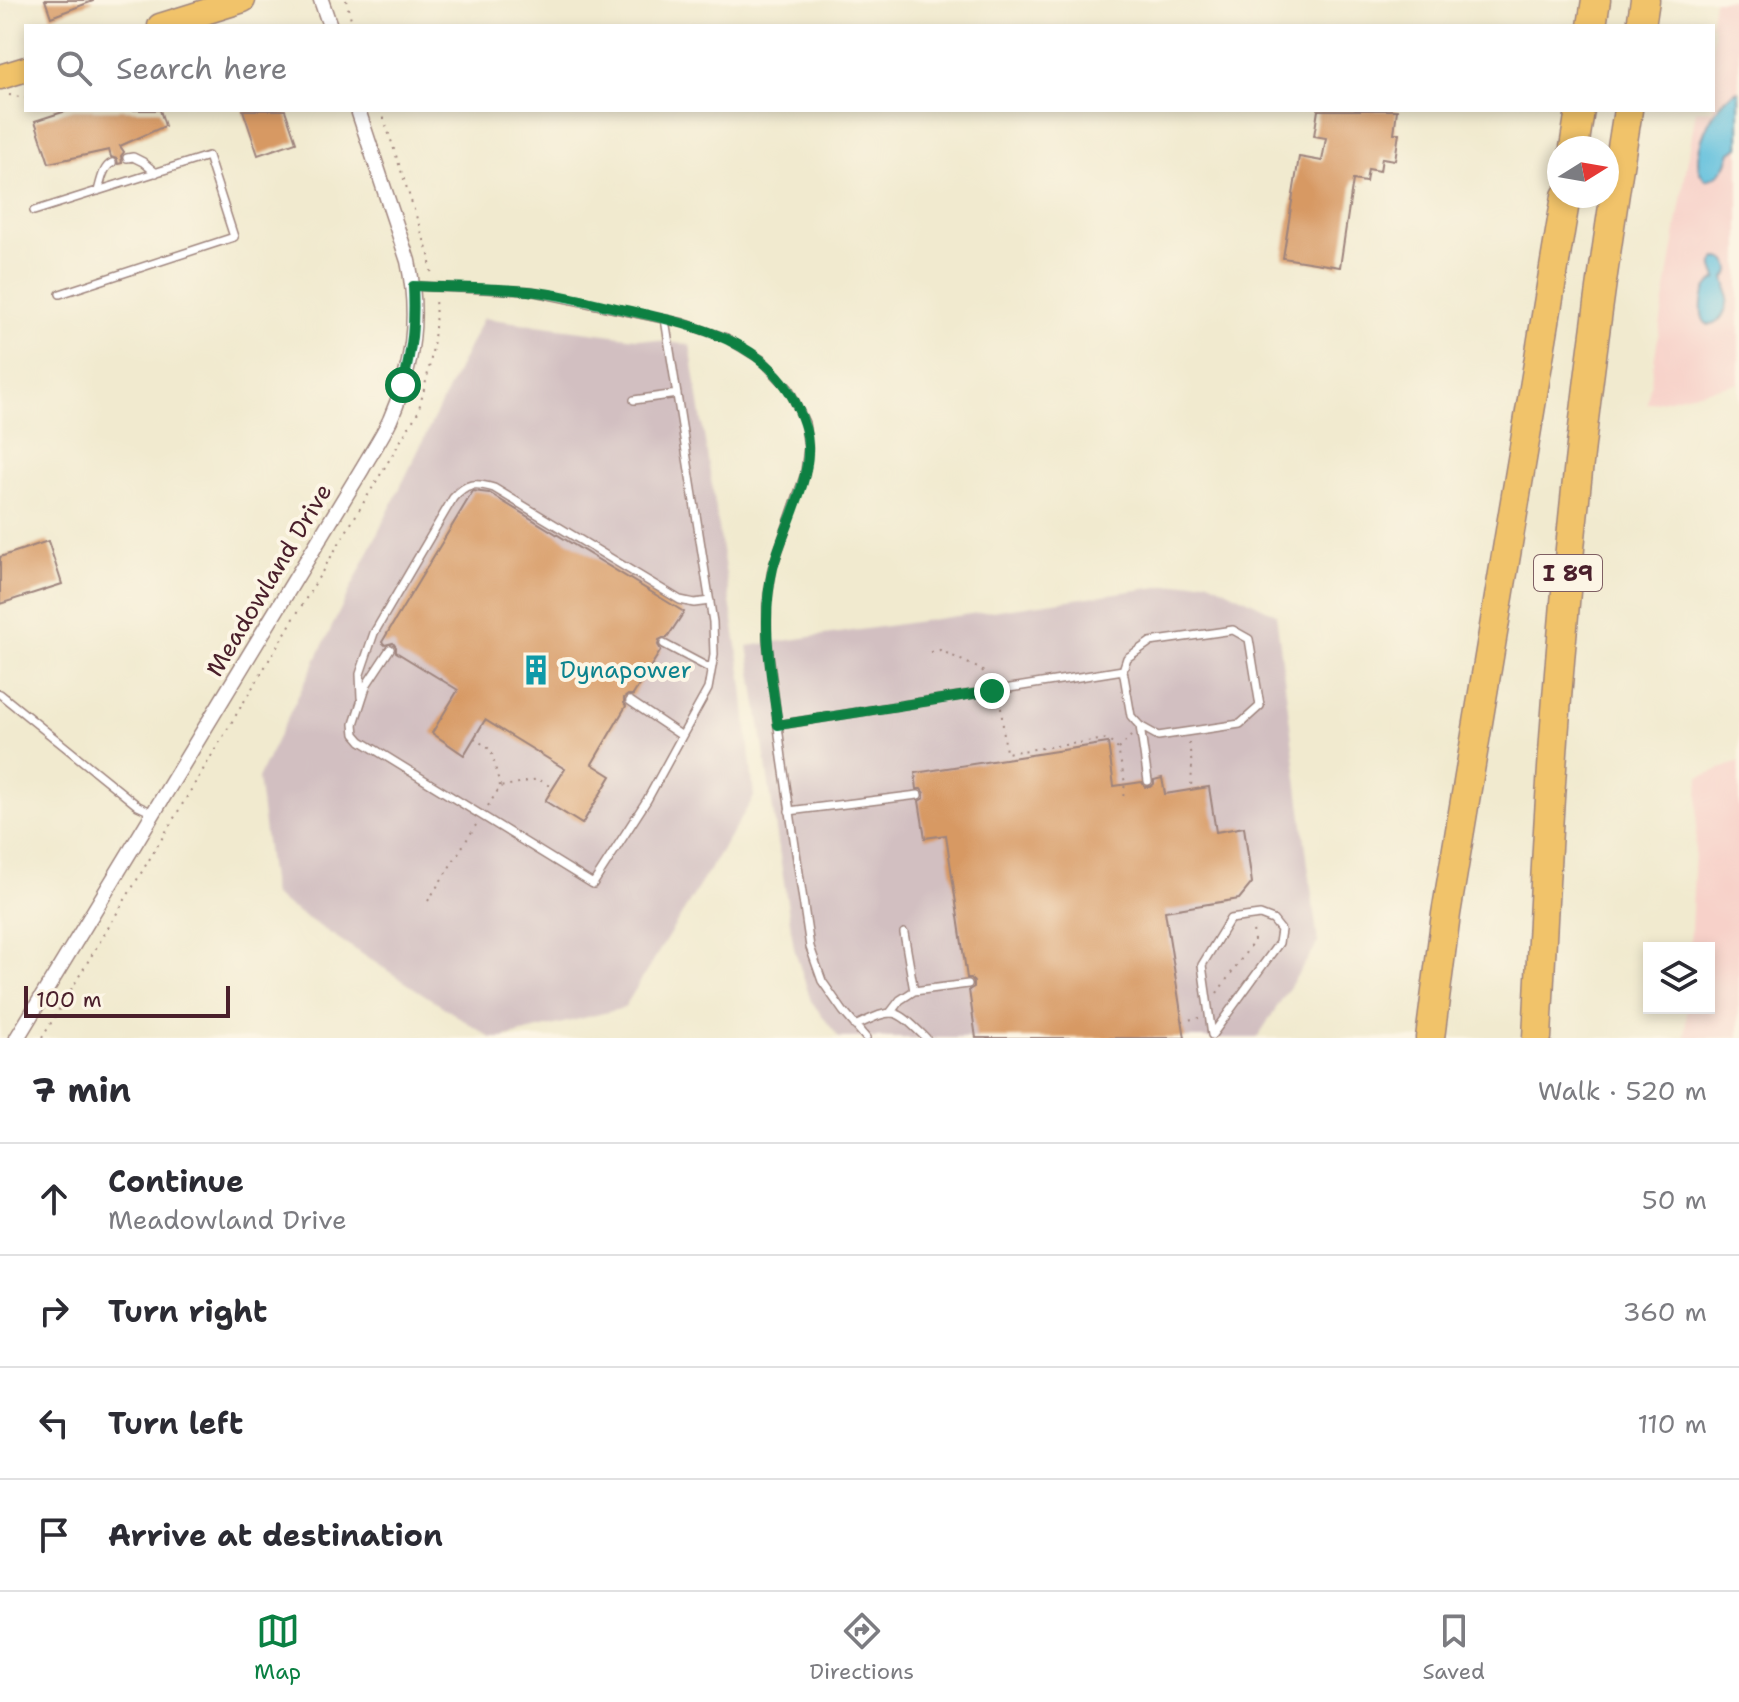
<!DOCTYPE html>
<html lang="en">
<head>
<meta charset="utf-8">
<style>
	:root { --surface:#fff; --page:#f2f2f3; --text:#2b2b33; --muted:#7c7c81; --line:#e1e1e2; --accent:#0b8043 }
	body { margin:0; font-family:"Shantell Sans",sans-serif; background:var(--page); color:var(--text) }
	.controls { position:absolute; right:24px; bottom:24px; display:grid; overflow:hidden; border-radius:0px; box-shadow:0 4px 12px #0003 }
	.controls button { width:72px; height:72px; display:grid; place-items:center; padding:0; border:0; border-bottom:2px solid var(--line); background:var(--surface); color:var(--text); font:40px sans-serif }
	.compass { position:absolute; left:1547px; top:136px; width:72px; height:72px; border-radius:50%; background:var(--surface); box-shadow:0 4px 12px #0003; rotate:79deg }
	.scale { position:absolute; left:24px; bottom:20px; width:206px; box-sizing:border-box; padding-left:8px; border:4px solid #4a1f2b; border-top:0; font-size:22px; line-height:28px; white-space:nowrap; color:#4a1f2b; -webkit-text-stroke:6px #fcf5e5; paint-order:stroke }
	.stop { position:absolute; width:24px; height:24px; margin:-18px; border:6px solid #0b8043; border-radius:50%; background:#fff }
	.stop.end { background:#0b8043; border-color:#fff; box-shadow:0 2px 8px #0008 }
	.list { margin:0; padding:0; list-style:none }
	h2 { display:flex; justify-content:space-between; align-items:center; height:104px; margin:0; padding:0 32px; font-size:34px }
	h2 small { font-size:26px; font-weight:400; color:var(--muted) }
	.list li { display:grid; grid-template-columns:52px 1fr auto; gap:24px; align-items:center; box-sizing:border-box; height:112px; padding:0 32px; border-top:2px solid var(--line) }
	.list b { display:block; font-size:30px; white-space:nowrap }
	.list p { margin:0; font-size:26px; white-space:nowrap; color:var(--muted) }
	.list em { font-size:26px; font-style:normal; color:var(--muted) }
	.icon { flex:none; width:44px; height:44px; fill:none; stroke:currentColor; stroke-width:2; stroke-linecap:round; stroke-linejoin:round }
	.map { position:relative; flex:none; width:1739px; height:1038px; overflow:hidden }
	.search { position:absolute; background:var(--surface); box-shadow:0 4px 12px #0003; left:24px; right:24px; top:24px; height:88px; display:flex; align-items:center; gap:20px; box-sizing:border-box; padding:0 28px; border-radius:0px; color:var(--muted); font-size:30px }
	.sheet { height:552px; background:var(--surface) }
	nav { display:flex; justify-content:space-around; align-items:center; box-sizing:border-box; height:112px; border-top:2px solid var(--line); background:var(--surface); font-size:22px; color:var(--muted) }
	nav a { display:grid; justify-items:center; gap:4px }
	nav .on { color:var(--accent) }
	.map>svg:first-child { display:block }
	.built { fill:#f7d1c9 }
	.industrial { fill:#d2bfc1 }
	.water { fill:#5fbfdd; stroke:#546f84; stroke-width:2 }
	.building { fill:#d79964 }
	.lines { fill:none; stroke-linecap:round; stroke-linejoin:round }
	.lane-casing { stroke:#9e847d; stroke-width:10 }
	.street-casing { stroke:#9e847d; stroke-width:17 }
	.primary-casing { stroke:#9e847d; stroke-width:27 }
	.highway-casing { stroke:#9e847d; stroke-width:31 }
	.path { stroke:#9e847d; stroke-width:2; stroke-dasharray:2 6; stroke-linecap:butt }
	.lane { stroke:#fff; stroke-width:7 }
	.street { stroke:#fff; stroke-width:14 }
	.primary { stroke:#f1c36a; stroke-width:24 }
	.highway { stroke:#f1c36a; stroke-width:28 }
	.route { stroke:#0b8043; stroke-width:10 }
	.labels { text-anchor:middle; stroke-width:8; stroke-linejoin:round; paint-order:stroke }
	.shield { fill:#fcf5e5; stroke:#7f5f63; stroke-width:2 }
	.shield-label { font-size:22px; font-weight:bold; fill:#4a1f2b }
	.street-label { font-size:24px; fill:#4a1f2b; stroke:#fcf5e5 }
	.culture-label { font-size:24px; fill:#0d838f; stroke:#fcf5e5; text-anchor:start }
</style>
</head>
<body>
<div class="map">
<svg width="1739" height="1038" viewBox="0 0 1739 1038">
	<rect width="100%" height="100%" fill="#fcf5e5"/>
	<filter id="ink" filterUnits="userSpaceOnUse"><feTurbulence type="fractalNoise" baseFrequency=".0125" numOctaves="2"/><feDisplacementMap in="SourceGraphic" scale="16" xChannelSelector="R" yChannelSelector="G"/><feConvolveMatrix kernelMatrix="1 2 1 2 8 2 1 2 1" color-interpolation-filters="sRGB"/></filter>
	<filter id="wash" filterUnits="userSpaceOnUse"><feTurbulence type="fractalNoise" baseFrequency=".006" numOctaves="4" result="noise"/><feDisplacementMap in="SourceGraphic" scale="32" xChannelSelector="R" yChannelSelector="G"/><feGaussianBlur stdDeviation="1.8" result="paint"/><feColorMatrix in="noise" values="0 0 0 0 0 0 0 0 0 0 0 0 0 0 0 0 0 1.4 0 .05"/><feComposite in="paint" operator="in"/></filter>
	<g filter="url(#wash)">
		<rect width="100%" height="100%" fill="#f1eacf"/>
		<!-- built -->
		<path class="built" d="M1714,0H1739V383L1647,404L1696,110H1713V26H1710Z
			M1739,762V1038H1685L1687,1008H1709V948H1690L1699,777Z"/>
		<!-- industrial -->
		<path class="industrial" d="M483,318L690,345L742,678L754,797L624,1008L502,1038H491L273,896L258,778Z
			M1207,580L1276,614L1318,943L1257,1038H839L811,1001L794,948L748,646Z"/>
		<!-- water -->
		<path class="water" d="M1739,91V147L1731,152C1727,166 1722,176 1706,180C1683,165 1715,95 1739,91Z
			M1717,258C1726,258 1730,263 1730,272L1725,278C1739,319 1698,346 1702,303C1703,291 1708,284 1717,279C1716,271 1708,265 1717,258Z"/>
		<g id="blocks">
			<!-- building -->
			<path class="building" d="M45,0H93V1L51,17Z
				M69,110H160L165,126L120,146L124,152L121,156L122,163L118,164L117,159L111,157L109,150L49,163L35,121Z
				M243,110H285L296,142L258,155Z
				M1318,110H1397L1394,133H1399L1395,160L1382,158L1380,171L1368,169L1366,182L1353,180L1340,267L1283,258L1299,157L1322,161L1326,138L1314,136Z
				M473,491L489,493L684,612L667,638H663L659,640L658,645L661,650L633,695H628L624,698V703L626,706L592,764L611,776L582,824L545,801L565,769L485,720L464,755L432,733L458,690L396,652V647L393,643L385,645L382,642Z
				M48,541L62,584L0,604V557Z
				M1108,743L1114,786L1142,782L1145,787H1150L1154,784V780L1162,778L1165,794L1209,787L1216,832L1244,827L1252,883L1239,899L1165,911L1185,1038H976L969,990L974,987V982L971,978H967L946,835L925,838L919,801L924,798V793L921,789H917L915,773Z"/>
		</g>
	</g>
	<g filter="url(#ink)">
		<use href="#blocks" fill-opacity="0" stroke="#9e847d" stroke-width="2"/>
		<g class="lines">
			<!-- lane casing -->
			<g class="lane-casing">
				<path id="lane" d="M127,158L133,157L143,162L156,173
					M98,191C101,181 103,167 112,163
					M34,211L208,156L234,237L60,294
					M413,286L530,291L683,323L726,338L762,360L789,389L805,423L808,448L805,474L772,569L767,604V639L782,758L810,947L822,981L843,1011L866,1038
					M634,400L677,394
					M1233,630L1249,639L1260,706L1240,724L1158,736L1140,726L1131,716L1123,670L1127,658L1150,642Z
					M664,644L711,669
					M390,649L367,684L354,724L355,734L361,741L593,884L647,800L682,736
					M0,694L138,806L153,813
					M361,697L360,674L374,633L453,498C466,483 475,482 494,488L680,600L694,603L710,601
					M630,701L682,736L708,689L714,655L713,622L665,319
					M778,725L1123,670
					M1140,726L1148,781
					M789,811L918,795
					M1260,915L1273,920L1281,930L1279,943L1212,1035L1202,965L1230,919Z
					M904,933L914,991
					M890,1013L900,1000L914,991L968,984
					M855,1026C896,1007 894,1007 926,1038"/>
			</g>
			<!-- street casing -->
			<g class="street-casing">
				<path id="street" d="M321,0L330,26
					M17,1038L362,469C371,453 382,437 390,420C413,368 420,317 408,261L358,110"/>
			</g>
			<!-- primary casing -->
			<g class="primary-casing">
				<path id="primary" d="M160,26L243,0
					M0,77L26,69"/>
			</g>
			<!-- highway casing -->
			<g class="highway-casing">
				<path id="highway" d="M1592,26L1596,0
					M1641,26L1645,0
					M1574,148L1580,110
					M1430,1038L1446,914L1566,196
					M1537,1038C1544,897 1551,756 1564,615C1578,446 1601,277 1628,110"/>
			</g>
			<!-- path -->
			<path class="path" d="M346,0L353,26
				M9,95L26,98
				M381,110L429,255L432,277
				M931,652L940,650L982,670L988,681
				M997,701L1001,708L1006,753L1107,739L1118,749L1125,783L1123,798
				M474,738L491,750L500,786
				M1189,743L1192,766L1191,789
				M1119,749L1131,736
				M488,806L500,787L538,779L553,788
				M428,901L476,825
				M1217,993L1254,941L1253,928
				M1182,1021L1199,1018
				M42,1038L418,412C428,375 438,338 435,299"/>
			<!-- lane -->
			<use href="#lane" class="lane"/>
			<!-- street -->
			<use href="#street" class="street"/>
			<!-- primary -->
			<use href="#primary" class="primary"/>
			<!-- highway -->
			<use href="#highway" class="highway"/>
		</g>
	</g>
	<g class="lines" filter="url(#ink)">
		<!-- route -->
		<path class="route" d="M403,385C412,347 415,325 413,286C451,288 490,287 528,291C562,294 597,304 630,311C694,325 767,340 797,406C803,419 808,432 808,446C810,484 782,531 773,568C760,620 771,674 778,725L992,691"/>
	</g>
	<!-- icons -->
	<defs>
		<g id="building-bare" transform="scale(2.4)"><path d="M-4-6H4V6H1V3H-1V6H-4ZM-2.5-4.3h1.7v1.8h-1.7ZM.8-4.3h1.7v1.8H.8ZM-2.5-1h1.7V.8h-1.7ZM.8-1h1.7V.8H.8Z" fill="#0f9aa8" stroke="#fcf5e5" stroke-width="2.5" paint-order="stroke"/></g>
	</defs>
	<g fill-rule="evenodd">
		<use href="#building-bare" x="536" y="670"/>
	</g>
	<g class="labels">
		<!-- shield labels -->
		<rect class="shield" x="1534" y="555" width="68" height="36" rx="6"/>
		<g class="shield-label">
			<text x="1568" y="581">I 89</text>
		</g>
		<!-- street labels -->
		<g class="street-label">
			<text transform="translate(269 580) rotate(-59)" y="8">Meadowland Drive</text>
		</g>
		<!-- culture labels -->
		<g class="culture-label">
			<text x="560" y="678">Dynapower</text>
		</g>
	</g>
</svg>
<div class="controls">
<button><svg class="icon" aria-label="layers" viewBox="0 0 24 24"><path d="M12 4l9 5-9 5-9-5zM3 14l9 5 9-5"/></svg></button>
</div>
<svg class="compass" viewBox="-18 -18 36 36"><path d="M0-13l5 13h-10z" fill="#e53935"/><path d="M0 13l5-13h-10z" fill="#7c7c81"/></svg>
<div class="scale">100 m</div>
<div class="stop" style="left:403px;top:385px"></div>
<div class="stop end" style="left:992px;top:691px"></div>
<div class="search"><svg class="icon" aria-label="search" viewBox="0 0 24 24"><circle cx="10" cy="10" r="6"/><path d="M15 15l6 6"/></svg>Search here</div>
</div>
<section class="sheet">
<h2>7 min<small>Walk · 520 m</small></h2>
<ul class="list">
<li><svg class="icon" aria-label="ahead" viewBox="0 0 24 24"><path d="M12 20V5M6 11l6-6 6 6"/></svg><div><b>Continue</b><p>Meadowland Drive</p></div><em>50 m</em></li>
<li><svg class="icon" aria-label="right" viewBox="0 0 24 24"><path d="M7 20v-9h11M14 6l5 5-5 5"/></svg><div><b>Turn right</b></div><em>360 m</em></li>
<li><svg class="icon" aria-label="left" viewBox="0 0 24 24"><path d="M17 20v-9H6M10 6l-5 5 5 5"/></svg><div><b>Turn left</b></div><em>110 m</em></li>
<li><svg class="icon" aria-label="arrive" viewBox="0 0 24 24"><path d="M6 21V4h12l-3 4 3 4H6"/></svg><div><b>Arrive at destination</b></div></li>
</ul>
</section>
<nav>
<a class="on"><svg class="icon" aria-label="map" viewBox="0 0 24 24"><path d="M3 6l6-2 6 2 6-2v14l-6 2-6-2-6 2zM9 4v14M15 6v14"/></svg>Map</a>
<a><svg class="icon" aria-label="directions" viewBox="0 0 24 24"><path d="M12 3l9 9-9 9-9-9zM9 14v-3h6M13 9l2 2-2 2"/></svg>Directions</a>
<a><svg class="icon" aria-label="saved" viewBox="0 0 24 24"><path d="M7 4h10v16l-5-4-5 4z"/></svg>Saved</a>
</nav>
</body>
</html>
